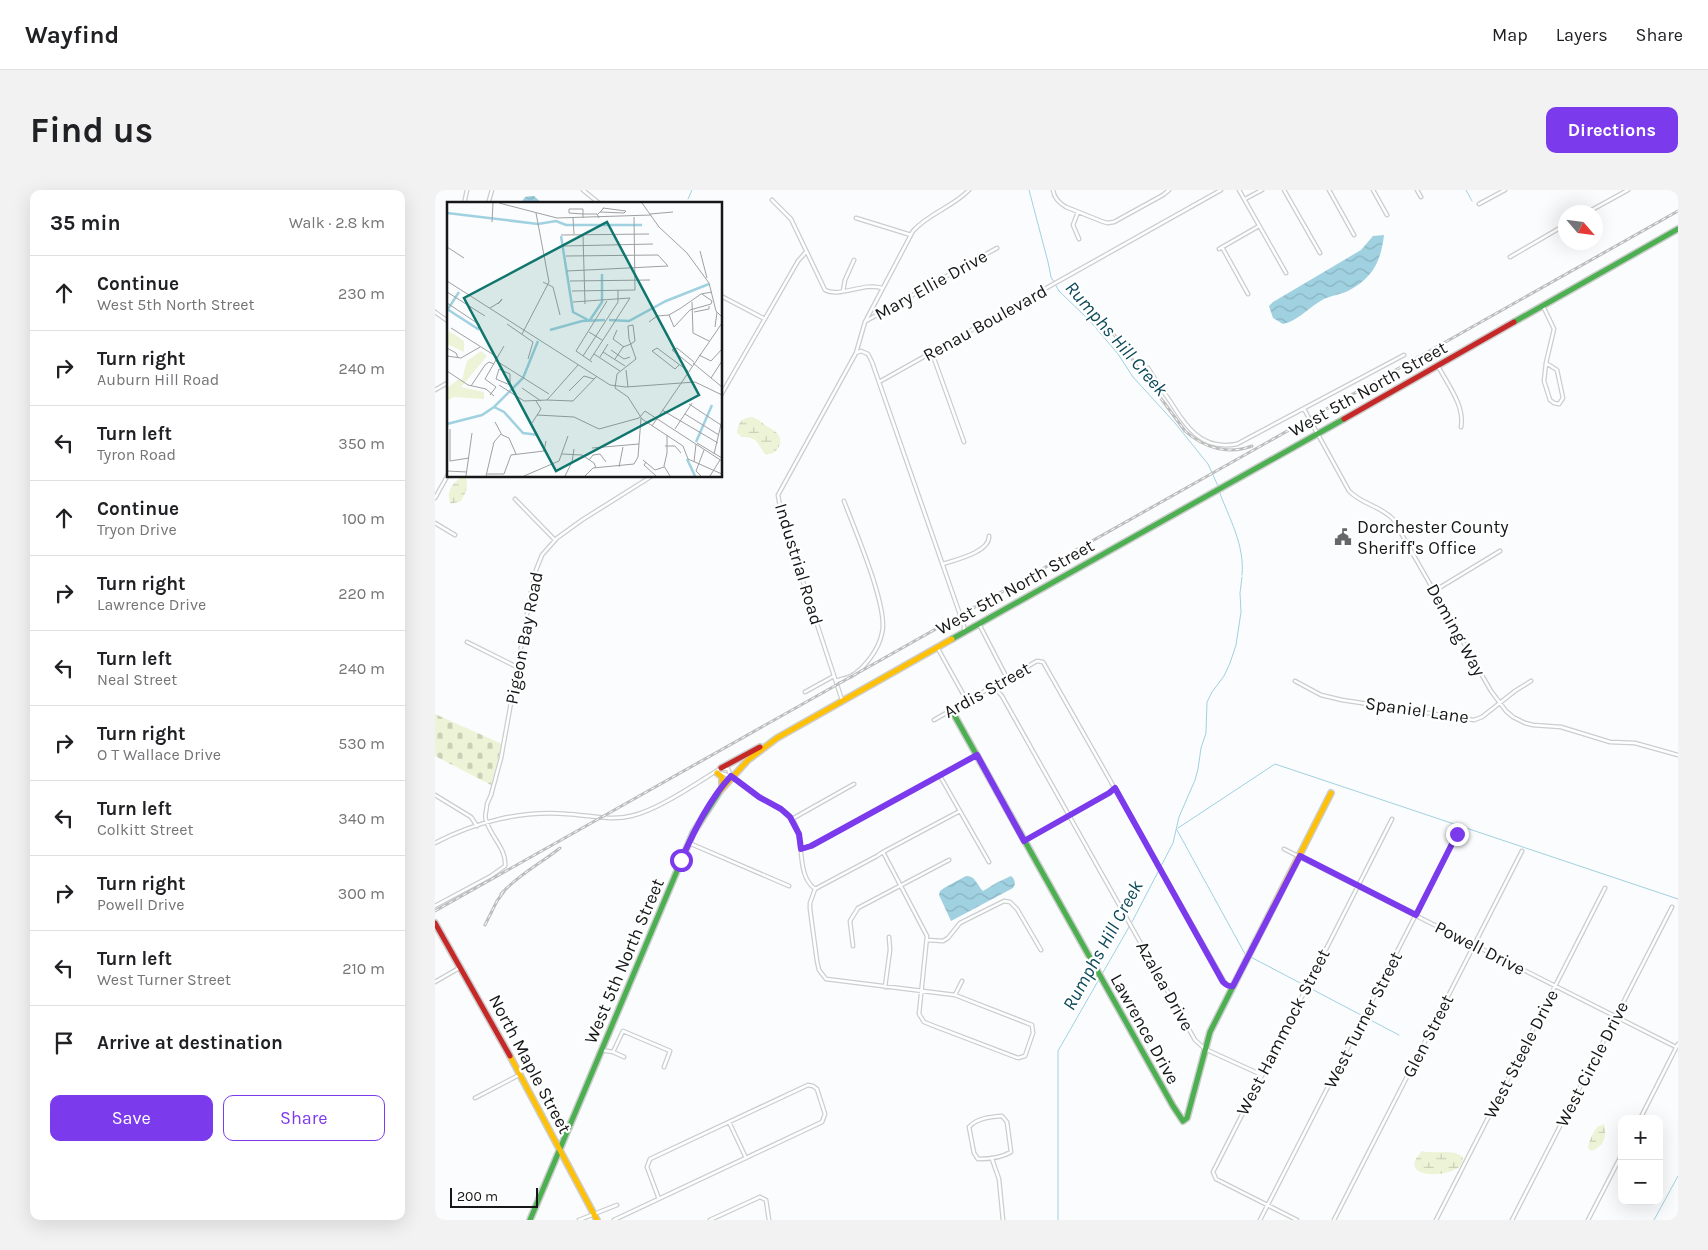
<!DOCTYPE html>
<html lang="en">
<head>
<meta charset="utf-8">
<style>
	:root { --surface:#fff; --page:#f2f2f2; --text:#202124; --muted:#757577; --line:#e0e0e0; --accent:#7c3aed }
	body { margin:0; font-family:Karla,sans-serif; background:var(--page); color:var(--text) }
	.controls { position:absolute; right:15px; bottom:15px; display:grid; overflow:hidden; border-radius:10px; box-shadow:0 5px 20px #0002 }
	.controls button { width:45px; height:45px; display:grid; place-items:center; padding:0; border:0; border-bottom:1px solid var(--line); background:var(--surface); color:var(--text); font:25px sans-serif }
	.compass { position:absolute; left:1123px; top:15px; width:45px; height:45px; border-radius:50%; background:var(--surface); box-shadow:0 5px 20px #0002; rotate:118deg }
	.scale { position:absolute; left:15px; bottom:12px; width:88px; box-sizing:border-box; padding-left:5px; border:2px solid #161718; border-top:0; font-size:14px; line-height:18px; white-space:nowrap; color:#161718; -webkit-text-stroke:4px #fff; paint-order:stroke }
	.stop { position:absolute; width:15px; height:15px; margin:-11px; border:4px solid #7c3aed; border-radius:50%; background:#fff }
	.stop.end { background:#7c3aed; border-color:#fff; box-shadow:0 1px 5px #0008 }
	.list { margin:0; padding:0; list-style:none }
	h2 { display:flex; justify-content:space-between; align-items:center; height:65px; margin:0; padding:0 20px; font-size:21px }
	h2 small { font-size:16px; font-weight:400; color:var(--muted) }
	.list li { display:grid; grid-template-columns:32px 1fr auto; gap:15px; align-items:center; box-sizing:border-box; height:75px; padding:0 20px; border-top:1px solid var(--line) }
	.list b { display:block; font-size:19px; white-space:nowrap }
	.list p { margin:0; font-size:16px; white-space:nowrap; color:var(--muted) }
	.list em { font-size:16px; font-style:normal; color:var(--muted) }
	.actions { display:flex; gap:10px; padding:15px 20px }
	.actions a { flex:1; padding:11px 0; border:1px solid var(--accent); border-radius:10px; text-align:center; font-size:18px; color:var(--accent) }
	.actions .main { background:var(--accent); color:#fff }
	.icon { flex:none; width:28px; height:28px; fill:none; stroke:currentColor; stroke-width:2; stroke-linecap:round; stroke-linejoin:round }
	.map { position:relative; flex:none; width:1243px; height:1030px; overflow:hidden; border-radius:10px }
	header { display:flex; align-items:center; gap:30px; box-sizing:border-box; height:70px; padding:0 25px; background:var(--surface); border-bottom:1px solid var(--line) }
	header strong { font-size:24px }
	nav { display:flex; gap:28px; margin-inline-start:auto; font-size:18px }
	.intro { display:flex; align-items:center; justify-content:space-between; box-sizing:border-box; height:120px; padding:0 30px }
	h1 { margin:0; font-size:35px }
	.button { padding:12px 22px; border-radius:10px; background:var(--accent); color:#fff; font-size:18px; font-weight:700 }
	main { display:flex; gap:30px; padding:0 30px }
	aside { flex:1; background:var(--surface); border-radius:10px; box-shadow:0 5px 20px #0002 }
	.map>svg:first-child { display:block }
	.wetland { fill:url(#wetland-marsh) }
	.cemetery { fill:url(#cemetery-stones) }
	.water { fill:url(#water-waves) }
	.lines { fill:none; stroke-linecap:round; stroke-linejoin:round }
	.stream { stroke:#a0d1e0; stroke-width:1 }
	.street-casing { stroke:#cccdce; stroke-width:5 }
	.fast-casing { stroke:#cccdce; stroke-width:8 }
	.slow-casing { stroke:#cccdce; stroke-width:8 }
	.jam-casing { stroke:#cccdce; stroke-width:8 }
	.street { stroke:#feffff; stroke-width:2.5 }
	.fast { stroke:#4caf50; stroke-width:5 }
	.slow { stroke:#ffc107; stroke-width:5 }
	.jam { stroke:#c62828; stroke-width:5 }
	.rail-casing { stroke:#bcbdbd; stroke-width:3 }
	.rail { stroke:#fff; stroke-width:1; stroke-dasharray:4; stroke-linecap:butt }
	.route { stroke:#7c3aed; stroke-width:6 }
	.labels { text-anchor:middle; stroke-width:4.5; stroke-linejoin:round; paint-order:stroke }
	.street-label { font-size:18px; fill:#161718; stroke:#fff }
	.poi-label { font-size:18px; fill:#161718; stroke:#fff; text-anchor:start }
	.water-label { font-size:19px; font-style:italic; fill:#0c4a59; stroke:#fff }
	.inset-river { fill:none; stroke:#a0d1e0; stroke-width:2.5 }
	.inset-road { fill:none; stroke:#9fa0a1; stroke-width:1 }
	.view { fill:#0f766e; fill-opacity:0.15; stroke:#0f766e; stroke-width:2.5 }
	.inset-edge { fill:none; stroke:#161718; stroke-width:2.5 }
</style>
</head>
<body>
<header>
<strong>Wayfind</strong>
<nav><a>Map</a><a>Layers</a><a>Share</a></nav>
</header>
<div class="intro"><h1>Find us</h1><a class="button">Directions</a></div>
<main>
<aside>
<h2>35 min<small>Walk · 2.8 km</small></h2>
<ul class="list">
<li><svg class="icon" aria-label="ahead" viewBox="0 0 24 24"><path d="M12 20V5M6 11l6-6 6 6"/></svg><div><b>Continue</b><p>West 5th North Street</p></div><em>230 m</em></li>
<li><svg class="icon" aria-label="right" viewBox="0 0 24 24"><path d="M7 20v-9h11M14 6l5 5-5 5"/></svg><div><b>Turn right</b><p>Auburn Hill Road</p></div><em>240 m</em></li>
<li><svg class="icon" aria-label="left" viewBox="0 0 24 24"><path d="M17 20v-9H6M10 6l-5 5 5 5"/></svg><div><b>Turn left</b><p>Tyron Road</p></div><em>350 m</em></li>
<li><svg class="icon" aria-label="ahead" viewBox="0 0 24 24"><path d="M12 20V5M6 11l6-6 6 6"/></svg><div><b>Continue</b><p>Tryon Drive</p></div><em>100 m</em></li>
<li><svg class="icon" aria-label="right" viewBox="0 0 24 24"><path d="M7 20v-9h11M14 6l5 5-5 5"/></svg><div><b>Turn right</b><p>Lawrence Drive</p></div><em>220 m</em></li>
<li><svg class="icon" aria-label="left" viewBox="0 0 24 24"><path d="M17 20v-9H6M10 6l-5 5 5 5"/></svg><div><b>Turn left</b><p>Neal Street</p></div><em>240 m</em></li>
<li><svg class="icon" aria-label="right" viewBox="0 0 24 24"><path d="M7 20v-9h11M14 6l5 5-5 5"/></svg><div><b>Turn right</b><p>O T Wallace Drive</p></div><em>530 m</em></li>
<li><svg class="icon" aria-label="left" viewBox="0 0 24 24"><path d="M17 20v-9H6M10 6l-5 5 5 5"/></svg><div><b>Turn left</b><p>Colkitt Street</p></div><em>340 m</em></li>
<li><svg class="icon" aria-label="right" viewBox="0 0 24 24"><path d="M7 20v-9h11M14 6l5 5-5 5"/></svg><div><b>Turn right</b><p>Powell Drive</p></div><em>300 m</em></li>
<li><svg class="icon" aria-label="left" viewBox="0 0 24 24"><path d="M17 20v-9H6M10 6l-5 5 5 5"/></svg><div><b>Turn left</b><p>West Turner Street</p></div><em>210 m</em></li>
<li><svg class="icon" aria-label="arrive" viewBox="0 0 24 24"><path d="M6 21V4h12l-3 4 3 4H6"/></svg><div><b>Arrive at destination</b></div></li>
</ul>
<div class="actions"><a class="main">Save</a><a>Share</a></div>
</aside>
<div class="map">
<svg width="1243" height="1030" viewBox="0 0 1243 1030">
	<defs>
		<pattern id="wetland-marsh" width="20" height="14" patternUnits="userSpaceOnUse" patternTransform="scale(1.25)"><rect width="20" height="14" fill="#edf3d6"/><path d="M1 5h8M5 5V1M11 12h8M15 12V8" fill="none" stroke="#cad0b7"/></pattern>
		<pattern id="cemetery-stones" width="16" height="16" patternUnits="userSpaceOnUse" patternTransform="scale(1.25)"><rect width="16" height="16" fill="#edf3d6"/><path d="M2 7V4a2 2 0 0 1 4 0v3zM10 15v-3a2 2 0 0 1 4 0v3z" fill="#cad0b7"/></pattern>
		<pattern id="water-waves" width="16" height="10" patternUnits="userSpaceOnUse" patternTransform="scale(1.25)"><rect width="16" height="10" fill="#a0d1e0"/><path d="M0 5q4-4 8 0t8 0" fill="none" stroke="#89b3bf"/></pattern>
	</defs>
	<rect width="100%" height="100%" fill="#fbfcfd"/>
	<!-- wetland -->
	<path class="wetland" d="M317,227C323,229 325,231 330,235C338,240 351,246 343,258C340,263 336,265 330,264C322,253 323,247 307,247L302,243C303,233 306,228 317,227Z
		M27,287L31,288C34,297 30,304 26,311L16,314C10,303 17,293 27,287Z
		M1169,934C1172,947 1169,957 1156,961L1153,958C1154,950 1158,944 1162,937Z
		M987,961C1001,965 1016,958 1028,967C1028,971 1027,975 1023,978C1009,988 961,988 987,961Z"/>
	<!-- cemetery -->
	<path class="cemetery" d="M0,524L67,554L56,595L0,566Z"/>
	<!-- water -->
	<path class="water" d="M96,6H99L108,14H85L90,7Z
		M949,45C946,71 938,88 913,101C904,105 892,106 884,112C871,120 862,131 848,134L838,128L834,116L838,112L926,60L938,46Z
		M531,686C540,685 542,695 548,701L563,692L576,686C580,689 581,694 578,698L516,731L504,705L505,701L509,698Z"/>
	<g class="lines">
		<!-- stream -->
		<path class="stream" d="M594,0L613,72L616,87L624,101L655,131L683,164L698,187L740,233L773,274L783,296
			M1031,0L1037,11
			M253,9L257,0
			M784,301C794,328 810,355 807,385
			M743,638L840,574L1243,709
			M742,640L810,764L964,845
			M623,1030V861L698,730L738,653L744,627L760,590L763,579L766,558L771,543L772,512L777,502L789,486L795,473L801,455L806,422L805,403L807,387
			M1219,1030L1243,986"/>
		<!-- street casing -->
		<g class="street-casing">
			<path id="street" d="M148,0L165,14
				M618,0C619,8 624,13 631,17L666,31L672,33L679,32L728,5L734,0
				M804,0L851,83
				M849,0L885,63
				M894,0L919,45
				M938,0L952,25
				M982,0L986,7
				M810,9L827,0
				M337,10L356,29L390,100C404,108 429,92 447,98
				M29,14L32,0
				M53,14L57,0
				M1044,14L1070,0
				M643,22L638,35L644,49
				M1153,22L1193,0
				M421,28L476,45
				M787,57L813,104
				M784,59L824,36
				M1075,67L1130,35
				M408,101L410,90L419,70
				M286,106L330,129
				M1108,116L1119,139L1111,173L1109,191L1115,210L1119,213L1124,214L1128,208L1122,180L1111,173
				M0,122L14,132
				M431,131L562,58
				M421,163L430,132L478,41C494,23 518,17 534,0
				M497,163L529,252
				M1003,176C1013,195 1030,216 1026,237
				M713,178C720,189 727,200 735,211C752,238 767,261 802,254L969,165
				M444,192L786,0
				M0,200L14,192
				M286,205L363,71L371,62
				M869,219L914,301C928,315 944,315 958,329L1056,501L1071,521L1078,527L1090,533L1098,535L1126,537L1175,552L1200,553L1243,565
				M0,308L14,283
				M80,309L120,350
				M0,333L20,345
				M508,374C520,370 555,362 554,346
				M998,399L1004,398L1065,361
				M544,434L572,488
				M32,452L82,477
				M502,457L532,511
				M401,491C406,489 412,488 416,486C430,478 444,459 447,443C454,418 419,338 409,311
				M860,491L886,505L907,510L1039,530L1047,527L1080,501L1096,491
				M558,496L567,506L760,850L770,859L827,885
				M370,502L399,486
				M407,510L347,328L343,305L421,163L426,161L433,164L437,172L529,436V440
				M499,530L602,471L608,472L789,791L793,796H798
				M284,583C300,585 310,597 323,606C335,615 350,618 358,630C371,651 360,684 380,699
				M505,586L554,672
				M0,605L36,627L42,636
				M357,629L419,594
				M589,651L675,603L680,598
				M0,653C40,632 87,620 132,624C152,625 176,631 196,626C223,620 262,593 286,578L293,579L296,586
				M254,653L354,696
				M366,659L376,656L542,565
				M849,659L1241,857
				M448,662L492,746L484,824L489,832L499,836L583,868L590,866L598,843L597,835L520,805L391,789L384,780L382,771L375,719V713L380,699L442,666L448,662L525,621
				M0,716L56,686L70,676C72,659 55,646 51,630C49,625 52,620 52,614L56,605L66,568L96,402L101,380L107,365L122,348L147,330L217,286
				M492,750L508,751L513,748L525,733L569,711L575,712L582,719L606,760
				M418,756L415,731L423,718L514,670
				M0,792L26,777
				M450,797L455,760L454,747
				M520,805L527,791
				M166,860L178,862L189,867
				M178,862L188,841L235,861L229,877
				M40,908L86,884
				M567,926L572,932L576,962C566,968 555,969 543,969L539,963L534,937C542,928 555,927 567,926Z
				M1205,929L1243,854
				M294,932L311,968
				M557,969L564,989L568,1030
				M144,1030L182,1015
				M179,1030L387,932L390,924L382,899L378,896L373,895L215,969L212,977L224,1009
				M275,1030L325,1007L331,1010L334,1030
				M825,1030L1022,644
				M862,1030L781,989L778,982L957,629
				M899,1030L1087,661
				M1001,1030L1170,698
				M1077,1030L1237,717
				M1153,1030L1187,964"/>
		</g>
		<!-- fast casing -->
		<g class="fast-casing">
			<path id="fast" d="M1079,132L1243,39
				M517,449L909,229
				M517,521L738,916L748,931L752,928L775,842L821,751
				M95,1030L258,643L285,601"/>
		</g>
		<!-- slow casing -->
		<g class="slow-casing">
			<path id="slow" d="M282,583L287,587V596
				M285,601L313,570L342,548L517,449
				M821,751L896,603
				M75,866L162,1030"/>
		</g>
		<!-- jam casing -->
		<g class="jam-casing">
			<path id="jam" d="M909,229L1079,132
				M286,578L325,557
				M0,733L75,866"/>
		</g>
		<!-- street -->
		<use href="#street" class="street"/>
		<!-- fast -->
		<use href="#fast" class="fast"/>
		<!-- slow -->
		<use href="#slow" class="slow"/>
		<!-- jam -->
		<use href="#jam" class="jam"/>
		<!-- rail casing -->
		<g class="rail-casing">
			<path id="rail" d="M669,131L750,241C769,258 793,265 817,256
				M66,704C83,685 105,674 125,658
				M0,721L1243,21
				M50,735L62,711L70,700"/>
		</g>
		<!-- rail -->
		<use href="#rail" class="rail"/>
	</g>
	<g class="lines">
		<!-- route -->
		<path class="route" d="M246,670C260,640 273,611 296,586L324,607L346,619L355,627L364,644L366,659L376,656L542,565L589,651L674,603L680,598L788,792C791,795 794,797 798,796L865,666L981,725L1022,644"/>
	</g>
	<!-- icons -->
	<defs>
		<g id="civic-bare" transform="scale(1.35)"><path d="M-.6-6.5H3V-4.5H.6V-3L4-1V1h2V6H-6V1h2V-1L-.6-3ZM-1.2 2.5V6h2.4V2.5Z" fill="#666768" stroke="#fff" stroke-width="2.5" paint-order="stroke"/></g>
	</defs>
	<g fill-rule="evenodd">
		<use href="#civic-bare" x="908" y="347"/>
	</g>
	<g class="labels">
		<!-- street labels -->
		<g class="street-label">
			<text transform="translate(496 95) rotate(-29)" y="6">Mary Ellie Drive</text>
			<text transform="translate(550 133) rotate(-29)" y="6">Renau Boulevard</text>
			<text transform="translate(933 199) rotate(-29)" y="6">West 5th North Street</text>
			<text transform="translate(364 374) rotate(73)" y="6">Industrial Road</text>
			<text transform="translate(580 397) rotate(-29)" y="6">West 5th North Street</text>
			<text transform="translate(1021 440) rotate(61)" y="6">Deming Way</text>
			<text transform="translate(89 448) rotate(-79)" y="6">Pigeon Bay Road</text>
			<text transform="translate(552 500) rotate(-29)" y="6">Ardis Street</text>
			<text transform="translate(982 520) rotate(8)" y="6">Spaniel Lane</text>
			<text transform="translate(1045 758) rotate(27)" y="6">Powell Drive</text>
			<text transform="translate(189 771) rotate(-67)" y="6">West 5th North Street</text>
			<text transform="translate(730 796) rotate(61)" y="6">Azalea Drive</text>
			<text transform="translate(928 830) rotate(-63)" y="6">West Turner Street</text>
			<text transform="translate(710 839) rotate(61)" y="6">Lawrence Drive</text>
			<text transform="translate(848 842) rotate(-63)" y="6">West Hammock Street</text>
			<text transform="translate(993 846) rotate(-63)" y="6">Glen Street</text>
			<text transform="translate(1086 864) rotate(-63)" y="6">West Steele Drive</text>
			<text transform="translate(95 874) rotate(62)" y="6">North Maple Street</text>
			<text transform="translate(1157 874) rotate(-63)" y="6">West Circle Drive</text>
		</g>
		<!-- poi labels -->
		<g class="poi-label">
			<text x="922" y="343">Dorchester County<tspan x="922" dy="21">Sheriff's Office</tspan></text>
		</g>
		<!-- water labels -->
		<g class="water-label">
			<text transform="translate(682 148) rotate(49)" y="7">Rumphs Hill Creek</text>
			<text transform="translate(667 755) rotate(-61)" y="7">Rumphs Hill Creek</text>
		</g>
	</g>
	<!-- overview -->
	<g transform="translate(12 12)">
		<rect width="275" height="275" fill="#fbfcfd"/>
		<path d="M2,129L17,139V150L0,142ZM34,149L40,154L14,185L37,190V197L6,195L0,199V186L12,177L15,178L20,159Z" fill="#edf3d6"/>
		<path class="inset-river" d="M0,11L91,22L109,19L119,23H195M114,34L126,110L141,118M0,107L31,127L33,124M1,107L12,90M143,118L155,100V72M162,118L182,119L219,99L262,82M103,128L135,119L158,118M47,205L57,210L76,231L91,233M0,222L35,213L47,205L76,176L91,139M249,240L265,203M240,257L248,274"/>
		<path class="inset-road" d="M52,1L110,16L204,13M195,1L212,25L240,51L262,81L269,109L275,115M151,12L156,7V6L179,9L177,11L153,10M203,12L226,10M126,16L127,32M136,16V12L122,11V7H136V12H150L152,16M45,20L46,1M114,33L202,32M136,33L138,102M117,44L206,42M0,45L17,56M253,49L260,76M119,54L211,53L221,64L120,69M0,79L163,183L179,185L248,180L275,193M123,79L203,78M96,80L106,85L113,113M125,89L188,88L187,15M0,90L38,114M255,92L265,99L264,102M126,100L183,96M245,100L246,131L262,139M0,101L33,123M43,106L53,100L55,97L51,102M247,110L262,107V104M222,113L227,125L243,108L264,102M202,120L210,114L222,113L234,106L254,92L265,90M60,122L86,140L81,157M268,125L270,110M4,126L50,155M170,128L166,137L177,145M142,130L155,138M75,132L102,80L89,11M184,142L188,139L186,123L181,124L182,137L189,157L170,172L168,186L181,195L195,217L236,244L241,257L275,272M0,146L9,151L11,156M164,148L177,157L183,155M156,150L178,164M147,152L173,169M252,153L264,159L275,147M0,154L14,156L33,145M136,154L171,100V88M153,155L161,142M168,157L176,145L184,142M48,158L102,192M143,158L183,96M145,160L129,149L160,99M246,161L275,185M131,163L100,198L126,199L150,174M232,163L228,167L205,149L210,146L241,169M245,164L225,148L230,146L247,160M52,167L63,172V183L49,177ZM179,168L181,185M0,169L21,183L39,187L47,194M264,176L275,159M52,183L77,199L100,198M24,184L38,163L42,160L47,162M75,186L94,199M122,189L137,174L147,177M43,193L49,185L38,177L57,144M242,202L274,223M215,208L271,241M238,212L272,233M90,213L127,215L152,227L192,216L198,209L275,259M48,220L55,233L62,236L69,252M85,221L94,207L89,199M205,224L275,121M3,227V259L22,256M228,227L245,201M220,233V251L217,264L223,274M250,241L275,256M218,244H228L234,251M145,246L192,242M115,252L135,253L147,261L149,266M267,252L275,218M142,258L146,253L153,252L159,260M196,258L208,268L217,265M199,260L197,263L209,274M247,260L249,242M172,265L176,245M0,269L20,270M40,272H57L64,253L97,249L99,239M19,274L25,231M39,274L47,240L54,232M77,274L112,259L121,234M118,274L125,260L127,247M138,274L146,266L187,262L191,255L194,216M254,274L249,269L257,248M263,274L273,258"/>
		<path class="view" d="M160,20L252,193L109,269L17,96Z"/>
		<rect width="275" height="275" class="inset-edge"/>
	</g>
</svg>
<div class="controls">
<button>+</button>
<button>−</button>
</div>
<svg class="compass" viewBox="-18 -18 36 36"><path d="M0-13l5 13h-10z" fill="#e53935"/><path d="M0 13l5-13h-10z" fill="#757577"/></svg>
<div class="scale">200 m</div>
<div class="stop" style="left:246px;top:670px"></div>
<div class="stop end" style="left:1022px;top:644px"></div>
</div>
</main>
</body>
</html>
